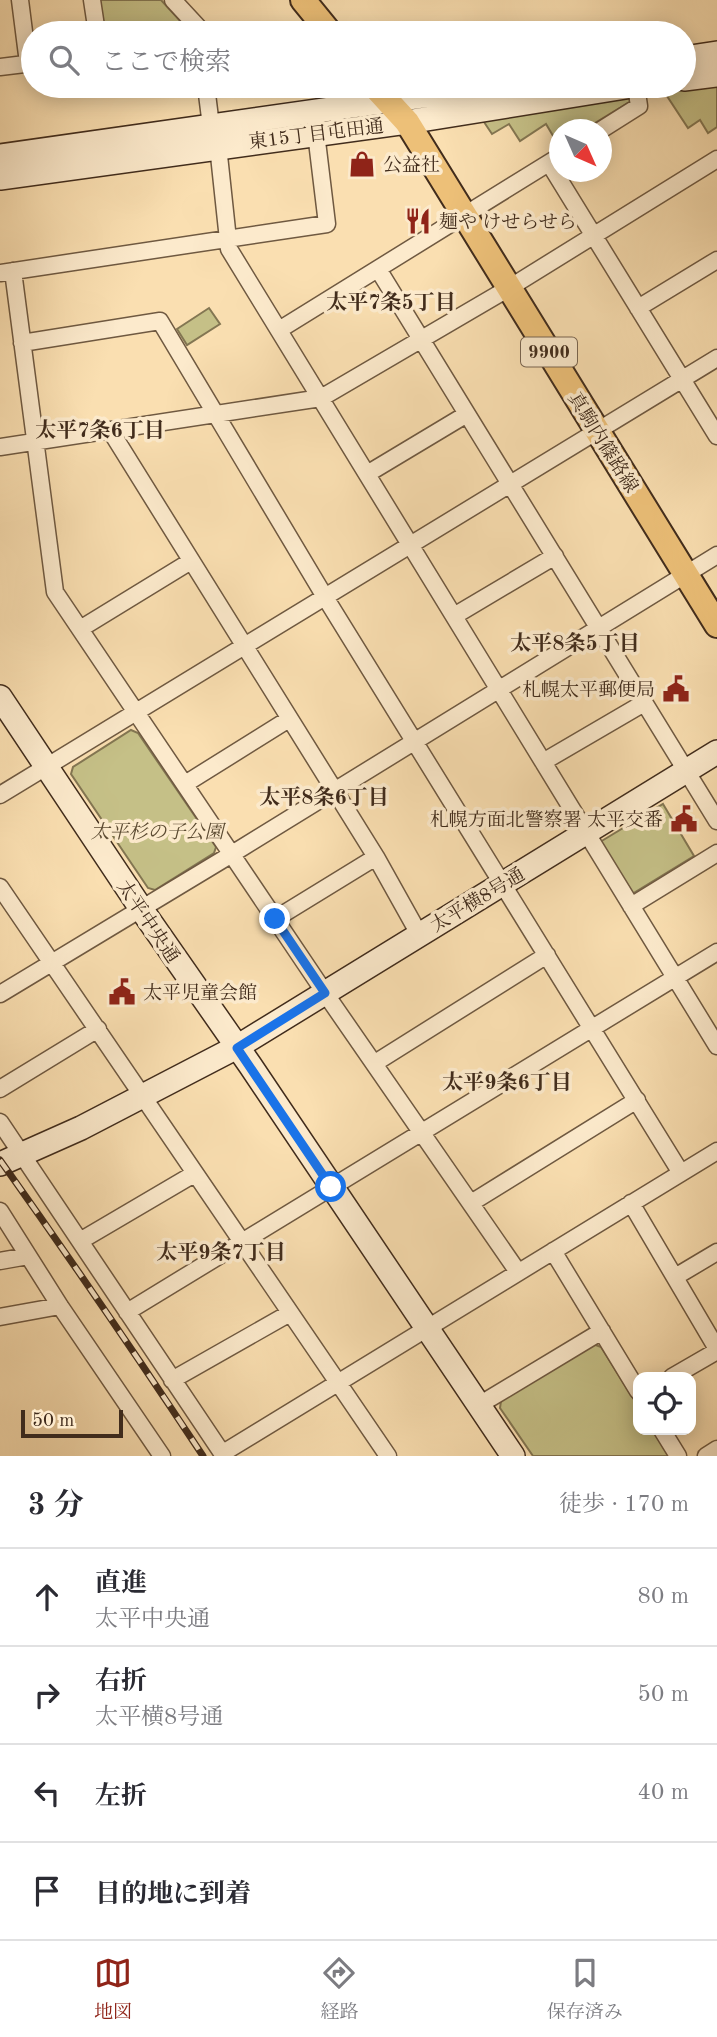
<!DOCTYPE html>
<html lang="ja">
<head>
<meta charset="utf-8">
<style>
	:root { --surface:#fff; --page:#f7f7f7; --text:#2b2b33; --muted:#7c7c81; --line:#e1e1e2; --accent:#8f2418 }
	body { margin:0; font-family:"Old Standard TT","Noto Serif JP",serif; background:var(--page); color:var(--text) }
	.controls { position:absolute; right:21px; bottom:21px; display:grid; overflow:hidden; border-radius:14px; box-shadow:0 4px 18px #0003 }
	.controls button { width:63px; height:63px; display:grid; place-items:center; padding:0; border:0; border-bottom:2px solid var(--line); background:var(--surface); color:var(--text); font:35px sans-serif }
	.compass { position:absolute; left:549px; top:119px; width:63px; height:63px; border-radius:50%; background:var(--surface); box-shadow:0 4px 18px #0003; rotate:135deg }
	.scale { position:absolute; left:21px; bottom:18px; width:102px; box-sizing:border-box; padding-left:7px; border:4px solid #412c1c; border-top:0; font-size:19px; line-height:24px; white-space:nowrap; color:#412c1c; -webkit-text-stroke:5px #fceacc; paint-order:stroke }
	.stop { position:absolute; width:21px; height:21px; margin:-16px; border:5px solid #1a73e8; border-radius:50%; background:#fff }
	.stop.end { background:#1a73e8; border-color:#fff; box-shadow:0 2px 7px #0008 }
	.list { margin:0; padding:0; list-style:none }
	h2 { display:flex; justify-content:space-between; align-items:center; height:91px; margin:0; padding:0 28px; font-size:30px }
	h2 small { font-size:23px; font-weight:400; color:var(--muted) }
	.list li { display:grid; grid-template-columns:46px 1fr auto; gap:21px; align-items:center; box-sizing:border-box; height:98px; padding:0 28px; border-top:2px solid var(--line) }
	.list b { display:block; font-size:26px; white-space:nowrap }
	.list p { margin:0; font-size:23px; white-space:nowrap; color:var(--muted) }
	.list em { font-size:23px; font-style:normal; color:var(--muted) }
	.icon { flex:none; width:38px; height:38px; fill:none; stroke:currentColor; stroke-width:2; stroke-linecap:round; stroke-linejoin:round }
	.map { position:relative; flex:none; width:717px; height:1456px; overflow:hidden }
	.search { position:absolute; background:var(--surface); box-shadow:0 4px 18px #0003; left:21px; right:21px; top:21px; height:77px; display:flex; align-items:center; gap:18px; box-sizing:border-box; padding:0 24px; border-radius:38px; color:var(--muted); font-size:26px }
	.sheet { height:483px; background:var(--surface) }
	nav { display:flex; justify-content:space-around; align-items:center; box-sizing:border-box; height:98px; border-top:2px solid var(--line); background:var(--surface); font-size:19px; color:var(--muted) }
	nav a { display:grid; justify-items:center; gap:4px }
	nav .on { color:var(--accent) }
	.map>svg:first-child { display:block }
	.green { fill:#c5c087; stroke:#837652; stroke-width:2 }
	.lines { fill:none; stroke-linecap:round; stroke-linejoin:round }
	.street-casing { stroke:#6f5941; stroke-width:19 }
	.secondary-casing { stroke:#412c1c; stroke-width:26 }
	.primary-casing { stroke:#412c1c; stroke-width:28 }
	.street { stroke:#fceacc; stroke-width:16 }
	.secondary { stroke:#fceacc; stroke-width:23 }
	.primary { stroke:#edc078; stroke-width:24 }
	.rail-casing { stroke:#412c1c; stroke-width:7 }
	.rail { stroke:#fceacc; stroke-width:4.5; stroke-dasharray:13; stroke-linecap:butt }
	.route { stroke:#1a73e8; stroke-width:9 }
	.labels { text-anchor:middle; stroke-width:7; stroke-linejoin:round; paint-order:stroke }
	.shield { fill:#fceacc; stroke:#796551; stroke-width:2 }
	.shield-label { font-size:18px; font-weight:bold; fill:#412c1c }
	.street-label { font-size:19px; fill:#412c1c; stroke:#fceacc }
	.poi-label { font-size:19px; fill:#412c1c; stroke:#fceacc; text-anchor:start }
	.park-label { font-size:19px; font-style:italic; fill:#5b4a31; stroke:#fceacc }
	.neighbourhood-label { font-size:21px; font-weight:bold; fill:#412c1c; stroke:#fceacc }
</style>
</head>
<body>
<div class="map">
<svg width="717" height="1456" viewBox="0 0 717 1456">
	<rect width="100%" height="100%" fill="#fadfb1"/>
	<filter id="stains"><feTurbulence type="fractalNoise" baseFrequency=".00286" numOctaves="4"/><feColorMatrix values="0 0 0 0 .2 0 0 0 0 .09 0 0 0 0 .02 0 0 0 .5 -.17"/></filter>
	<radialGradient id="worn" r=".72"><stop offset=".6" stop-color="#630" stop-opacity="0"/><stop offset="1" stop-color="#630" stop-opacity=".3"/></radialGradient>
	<!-- green -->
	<path class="green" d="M100,0H161L183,24L180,33H104Z
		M717,85V127L708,133L700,120L688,128L665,93Z
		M629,96L631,101L585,129L560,130L559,146L546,124L520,141L509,124L492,134L482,119Z
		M209,308L220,324L187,345L177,329Z
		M131,730L138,733L216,847L214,853L155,890L148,888L71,774L73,767Z
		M663,804L694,856L632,894L600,842Z
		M593,1344L601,1347L638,1406V1430H653L669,1456H533L500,1408L501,1401Z"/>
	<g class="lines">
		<!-- street casing -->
		<g class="street-casing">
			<path id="street" d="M20,0L28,63
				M92,0L97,33
				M173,0L198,27L199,33
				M0,67L33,63
				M206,86L211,126
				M601,130L639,106L636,86
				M218,146L229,249L717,1046
				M549,163L717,436
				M378,269L717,821
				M13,271L55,592L325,993L518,1272
				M0,273L327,224L316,133
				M638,308L717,260
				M279,330L560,156
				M22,343L160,321L325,597L681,1173
				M110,430L376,857L419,934
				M0,447L321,398L509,288L717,159
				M367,474L467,414
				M454,616L555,556
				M80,629L191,561
				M543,762L644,703
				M185,784L289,719
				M0,795L717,358
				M0,887L388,1456
				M631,906L717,853
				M275,919L376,857
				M0,994L232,854L717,555
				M375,1063L547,955
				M0,1089L98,1029
				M0,1122L224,1456
				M471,1203L637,1100
				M631,1203L717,1349
				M0,1211L60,1306L162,1456
				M80,1241L194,1174
				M553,1251L638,1391
				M0,1261L28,1256
				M675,1277L717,1252
				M127,1312L717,952
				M0,1317L60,1306
				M672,1377L717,1351
				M172,1380L290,1313
				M479,1405L602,1331
				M662,1430L678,1456
				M223,1453L717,1151
				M706,1456L717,1449"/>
		</g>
		<!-- secondary casing -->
		<g class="secondary-casing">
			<path id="secondary" d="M684,58L717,53
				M684,79L717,75
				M0,156L493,86
				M0,178L407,122L632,86
				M0,697L144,913L250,1065L513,1456
				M0,1164L81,1128L237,1047L717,752"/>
		</g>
		<!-- primary casing -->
		<g class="primary-casing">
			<path id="primary" d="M303,0L330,33
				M374,86L407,122L717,625"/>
		</g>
		<!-- street -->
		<use href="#street" class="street"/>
		<!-- secondary -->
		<use href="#secondary" class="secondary"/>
		<!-- primary -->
		<use href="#primary" class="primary"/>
		<!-- rail casing -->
		<g class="rail-casing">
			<path id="rail" d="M0,1160C69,1257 137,1356 203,1456"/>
		</g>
		<!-- rail -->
		<use href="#rail" class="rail"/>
	</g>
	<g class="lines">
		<!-- route -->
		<path class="route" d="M275,919L325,993L237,1048L331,1187"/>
	</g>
	<!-- icons -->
	<defs>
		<g id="shop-bare" transform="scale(2.1)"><path d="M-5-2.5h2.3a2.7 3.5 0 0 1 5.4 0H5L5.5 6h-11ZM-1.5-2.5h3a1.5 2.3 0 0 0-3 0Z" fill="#8f2418" stroke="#fceacc" stroke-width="2.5" paint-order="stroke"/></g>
		<g id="restaurant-bare" transform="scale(2.1)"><path d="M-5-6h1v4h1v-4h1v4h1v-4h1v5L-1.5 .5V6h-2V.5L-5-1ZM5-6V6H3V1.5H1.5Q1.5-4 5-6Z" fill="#8f2418" stroke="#fceacc" stroke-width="2.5" paint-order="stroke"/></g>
		<g id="civic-bare" transform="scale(2.1)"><path d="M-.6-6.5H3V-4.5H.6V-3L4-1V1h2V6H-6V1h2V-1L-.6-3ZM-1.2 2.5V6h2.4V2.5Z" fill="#8f2418" stroke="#fceacc" stroke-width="2.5" paint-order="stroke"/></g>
	</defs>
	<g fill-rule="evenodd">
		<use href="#shop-bare" x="362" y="164"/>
		<use href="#restaurant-bare" x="418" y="221"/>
		<use href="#civic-bare" x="676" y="689"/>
		<use href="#civic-bare" x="684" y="819"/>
		<use href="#civic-bare" x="122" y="992"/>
	</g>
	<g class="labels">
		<!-- shield labels -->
		<rect class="shield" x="521" y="337.5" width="56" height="29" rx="5"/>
		<g class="shield-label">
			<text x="549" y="358">9900</text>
		</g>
		<!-- street labels -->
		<g class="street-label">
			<text transform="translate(316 133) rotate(-7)" y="7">東15丁目屯田通</text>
			<text transform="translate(604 442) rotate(58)" y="7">真駒内篠路線</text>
			<text transform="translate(477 899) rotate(-31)" y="7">太平横8号通</text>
			<text transform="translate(149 921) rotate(56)" y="7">太平中央通</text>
		</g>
		<!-- poi labels -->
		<g class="poi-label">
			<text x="383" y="171">公益社</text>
			<text x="439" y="228">麺や けせらせら</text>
			<text x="655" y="696" text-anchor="end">札幌太平郵便局</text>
			<text x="663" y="826" text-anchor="end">札幌方面北警察署 太平交番</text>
			<text x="143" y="999">太平児童会館</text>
		</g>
		<!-- park labels -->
		<g class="park-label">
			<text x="157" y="838">太平杉の子公園</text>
		</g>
		<!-- neighbourhood labels -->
		<g class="neighbourhood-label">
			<text x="391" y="309">太平7条5丁目</text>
			<text x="100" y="437">太平7条6丁目</text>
			<text x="575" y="650">太平8条5丁目</text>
			<text x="324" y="804">太平8条6丁目</text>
			<text x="507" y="1089">太平9条6丁目</text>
			<text x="221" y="1259">太平9条7丁目</text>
		</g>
	</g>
	<rect width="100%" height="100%" filter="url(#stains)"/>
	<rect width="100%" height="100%" fill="url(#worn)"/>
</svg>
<div class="controls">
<button><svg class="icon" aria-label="locate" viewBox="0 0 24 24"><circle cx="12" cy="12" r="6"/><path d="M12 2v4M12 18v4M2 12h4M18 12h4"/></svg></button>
</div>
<svg class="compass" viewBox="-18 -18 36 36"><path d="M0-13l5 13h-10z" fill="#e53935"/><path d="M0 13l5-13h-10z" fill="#7c7c81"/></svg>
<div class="scale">50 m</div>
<div class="stop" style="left:331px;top:1187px"></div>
<div class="stop end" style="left:275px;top:919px"></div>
<div class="search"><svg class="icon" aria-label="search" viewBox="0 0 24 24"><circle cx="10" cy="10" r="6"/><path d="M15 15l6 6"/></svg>ここで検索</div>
</div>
<section class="sheet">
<h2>3 分<small>徒歩 · 170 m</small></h2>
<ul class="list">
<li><svg class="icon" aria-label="ahead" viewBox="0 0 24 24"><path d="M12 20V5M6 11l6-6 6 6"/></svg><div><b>直進</b><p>太平中央通</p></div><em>80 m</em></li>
<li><svg class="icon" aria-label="right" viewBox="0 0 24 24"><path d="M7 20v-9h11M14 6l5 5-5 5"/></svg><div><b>右折</b><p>太平横8号通</p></div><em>50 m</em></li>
<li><svg class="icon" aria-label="left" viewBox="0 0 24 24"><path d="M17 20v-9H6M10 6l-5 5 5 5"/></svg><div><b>左折</b></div><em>40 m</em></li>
<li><svg class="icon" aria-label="arrive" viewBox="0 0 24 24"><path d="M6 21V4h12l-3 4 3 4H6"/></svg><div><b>目的地に到着</b></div></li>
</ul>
</section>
<nav>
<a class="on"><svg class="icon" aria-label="map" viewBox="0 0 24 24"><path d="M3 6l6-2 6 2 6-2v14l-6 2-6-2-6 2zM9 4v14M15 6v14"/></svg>地図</a>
<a><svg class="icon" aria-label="directions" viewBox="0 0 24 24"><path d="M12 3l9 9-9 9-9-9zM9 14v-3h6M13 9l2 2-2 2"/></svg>経路</a>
<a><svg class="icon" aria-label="saved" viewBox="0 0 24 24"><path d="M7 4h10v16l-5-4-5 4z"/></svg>保存済み</a>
</nav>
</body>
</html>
